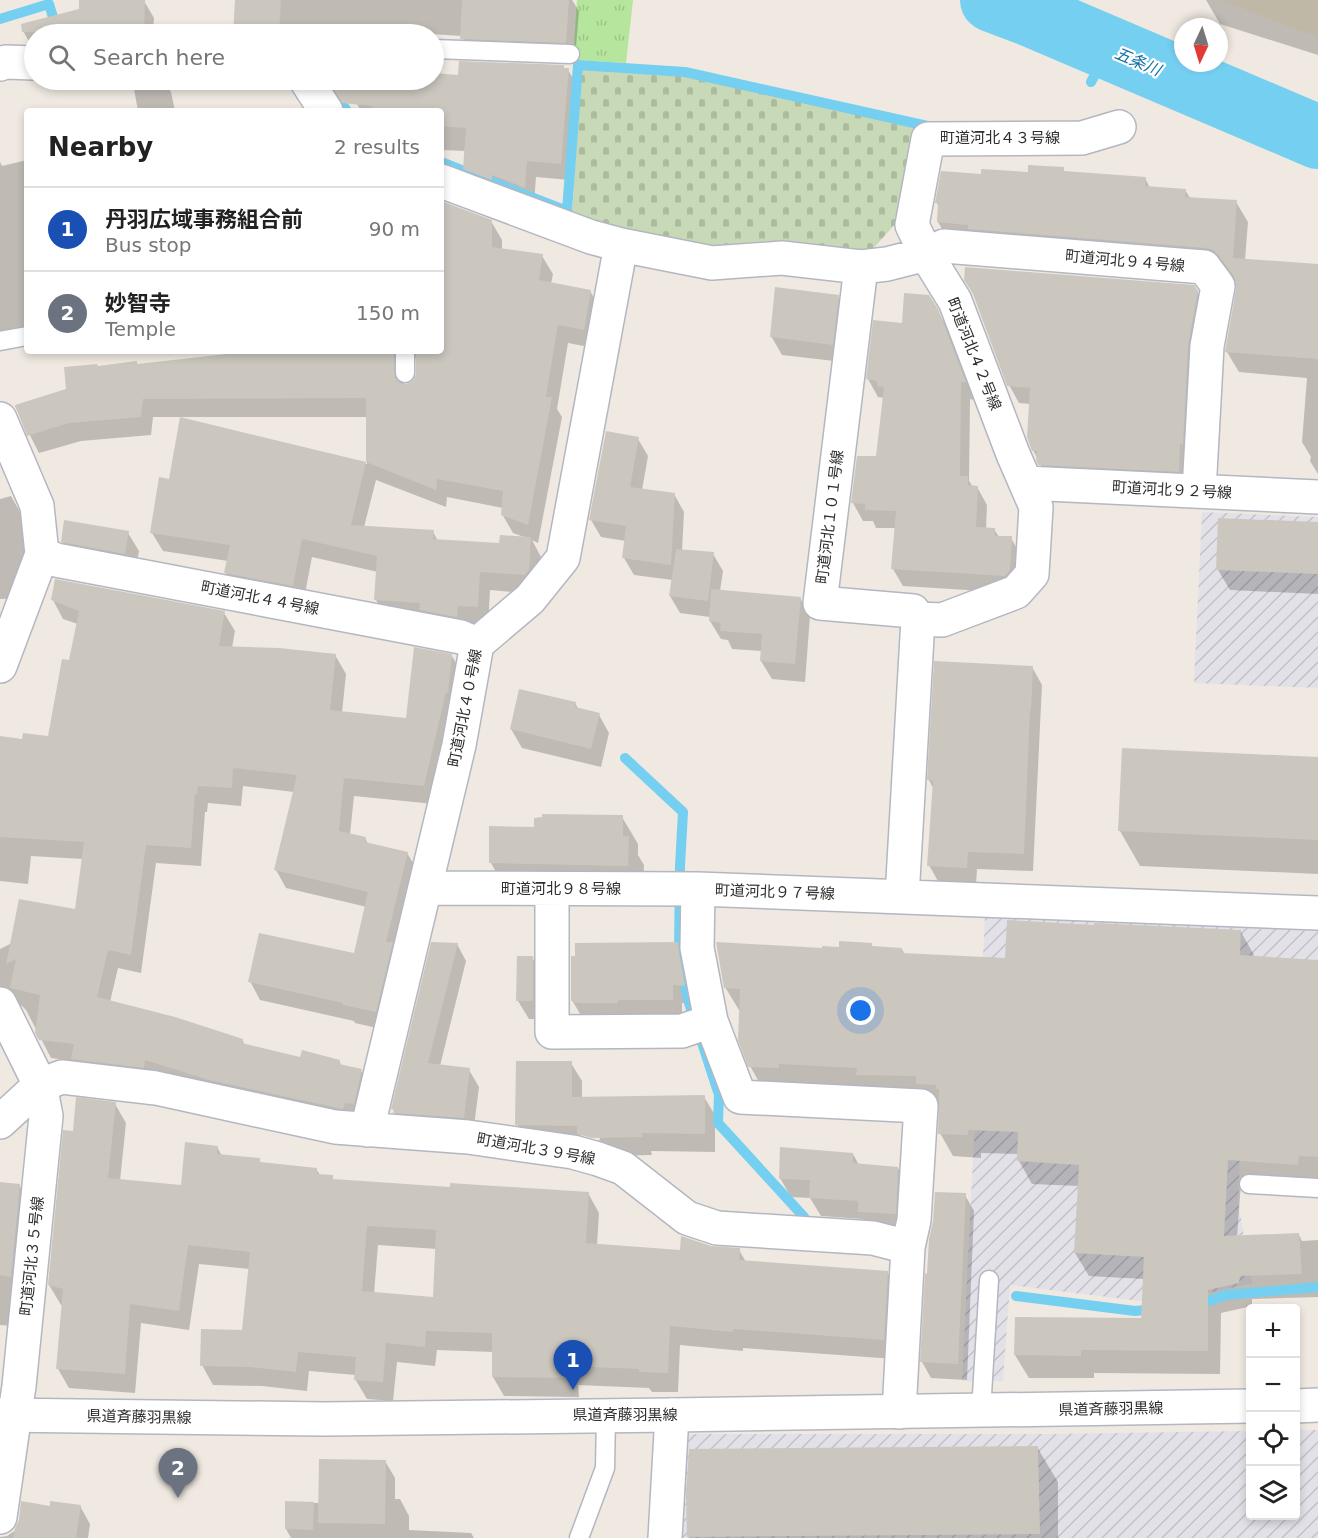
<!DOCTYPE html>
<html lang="en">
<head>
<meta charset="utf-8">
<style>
	:root { --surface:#fff; --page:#f6f6f6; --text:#222; --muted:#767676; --line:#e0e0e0; --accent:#0b8043 }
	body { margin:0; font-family:"DejaVu Sans","Noto Sans JP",sans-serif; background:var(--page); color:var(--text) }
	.controls { position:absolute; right:18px; bottom:18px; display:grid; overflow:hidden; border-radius:6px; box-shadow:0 3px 9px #0003 }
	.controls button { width:54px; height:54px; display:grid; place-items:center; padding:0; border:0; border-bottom:2px solid var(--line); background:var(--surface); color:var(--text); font:30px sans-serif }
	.compass { position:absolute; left:1174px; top:18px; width:54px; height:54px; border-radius:50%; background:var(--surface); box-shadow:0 3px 9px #0003; rotate:184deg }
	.you { position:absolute; left:861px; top:1011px; width:21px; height:21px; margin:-15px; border:4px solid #fff; border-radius:50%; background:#1a73e8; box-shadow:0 0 0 9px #1a73e833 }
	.badge { display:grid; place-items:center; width:39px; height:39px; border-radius:50%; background:var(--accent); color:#fff; font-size:20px; font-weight:700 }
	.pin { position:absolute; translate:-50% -50px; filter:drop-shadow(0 2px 3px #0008) }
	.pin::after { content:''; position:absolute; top:32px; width:21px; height:18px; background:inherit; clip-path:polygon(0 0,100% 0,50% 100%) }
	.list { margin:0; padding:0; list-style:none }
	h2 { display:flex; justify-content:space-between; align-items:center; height:78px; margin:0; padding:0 24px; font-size:26px }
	h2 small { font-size:20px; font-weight:400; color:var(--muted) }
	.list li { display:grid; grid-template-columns:39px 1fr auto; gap:18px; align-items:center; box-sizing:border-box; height:84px; padding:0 24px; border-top:2px solid var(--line) }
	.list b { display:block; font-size:22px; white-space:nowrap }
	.list p { margin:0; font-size:20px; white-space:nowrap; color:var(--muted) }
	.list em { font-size:20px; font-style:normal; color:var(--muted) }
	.icon { flex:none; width:33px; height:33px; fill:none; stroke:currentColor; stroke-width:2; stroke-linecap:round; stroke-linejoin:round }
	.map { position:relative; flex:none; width:1318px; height:1538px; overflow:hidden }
	.search { position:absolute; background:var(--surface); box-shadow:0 3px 9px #0003; left:24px; top:24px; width:420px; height:66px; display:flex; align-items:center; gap:15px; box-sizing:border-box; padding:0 21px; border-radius:33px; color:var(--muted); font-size:22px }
	.panel { position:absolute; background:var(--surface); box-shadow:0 3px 9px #0003; left:24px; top:108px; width:420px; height:246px; border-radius:6px }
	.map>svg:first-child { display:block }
	.industrial { fill:url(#industrial-furrows) }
	.education { fill:#f0e6d1 }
	.grass { fill:url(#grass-tufts) }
	.cemetery { fill:url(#cemetery-stones) }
	.shadow { fill:#0003; fill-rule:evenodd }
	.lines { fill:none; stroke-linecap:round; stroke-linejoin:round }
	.stream { stroke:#75cff0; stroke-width:10 }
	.river { stroke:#75cff0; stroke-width:64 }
	.building { fill:#cbc7bf; fill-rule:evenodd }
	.service-casing { stroke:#b4b7c1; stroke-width:21 }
	.minor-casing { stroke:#b4b7c1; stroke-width:36 }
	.secondary-casing { stroke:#b4b7c1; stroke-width:36 }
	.service { stroke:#fff; stroke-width:18 }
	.minor { stroke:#fff; stroke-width:33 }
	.secondary { stroke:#fff; stroke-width:33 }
	.labels { text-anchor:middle; stroke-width:4.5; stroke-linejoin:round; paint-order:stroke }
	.street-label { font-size:15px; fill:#2e2e2e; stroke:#fff }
	.water-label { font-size:16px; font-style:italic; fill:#0d6fa3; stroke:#fff }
</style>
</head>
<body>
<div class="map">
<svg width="1318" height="1538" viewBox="0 0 1318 1538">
	<defs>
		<pattern id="industrial-furrows" width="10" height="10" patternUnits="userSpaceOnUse" patternTransform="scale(1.5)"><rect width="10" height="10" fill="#e3e1e8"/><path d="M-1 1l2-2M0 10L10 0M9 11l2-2" fill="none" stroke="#c3c1c7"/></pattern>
		<pattern id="grass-tufts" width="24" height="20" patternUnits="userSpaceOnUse" patternTransform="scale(1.5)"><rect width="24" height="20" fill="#b6e59e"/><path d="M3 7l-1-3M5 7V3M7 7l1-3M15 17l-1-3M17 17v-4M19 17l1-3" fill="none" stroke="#9dc588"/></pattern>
		<pattern id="cemetery-stones" width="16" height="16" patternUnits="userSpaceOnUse" patternTransform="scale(1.5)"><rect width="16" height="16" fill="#c8d9b8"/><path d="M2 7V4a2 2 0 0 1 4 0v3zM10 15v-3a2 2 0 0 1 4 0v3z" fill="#acbb9e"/></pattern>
	</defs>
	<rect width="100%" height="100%" fill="#efe9e1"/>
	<!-- industrial -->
	<path class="industrial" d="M1202,512L1318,517V688L1194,683Z
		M985,917L1318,931V1081L1243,1078L1238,1202L1252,1283L1188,1298L1140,1301L1010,1285L1003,1381H962Z
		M1296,1430H1318V1538H676L681,1434H1049L1250,1431V1516H1296Z"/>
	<!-- education -->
	<path class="education" d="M1221,0H1318V36L1300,31Z"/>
	<!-- grass -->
	<path class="grass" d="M577,0H633L626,63L573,60Z"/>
	<!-- cemetery -->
	<path class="cemetery" d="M581,69L685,76L918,128L897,222L871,251L719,252L572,217Z"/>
	<!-- shadow -->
	<path class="shadow" d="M81,0L144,1L154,18L153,34H34V48H33L23,31L81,10Z
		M251,0H572L579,11L575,60L472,57L462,36L399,32V33L261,26Z
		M1206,0H1318V55L1220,24Z
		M568,70L578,87L570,180L536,177L534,204L474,186L464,169L466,151L441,150V111H361L357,104L359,80H434V74L459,76Z
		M166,84L171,92L175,111H138L134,89Z
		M27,160V335H0V162L2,166Z
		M1063,168L1065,173L1145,178L1150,188L1185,190L1190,198L1236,202L1248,222L1245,260L1318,265V474L1310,461L1311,457L1302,442L1307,378L1239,372L1227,352L1238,284L1226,271L950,242L938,222L939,208L937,203L982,175L1029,174Z
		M441,203L491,221L502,240V250L542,256L553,274L551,284L590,291L601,310L594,348L568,343L557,409L562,417L538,543L532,540L541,557L539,589L536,594L490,590L488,625L387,618L376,600L378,572L312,557L303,604L236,591L226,573L228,561L163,551L152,533L170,481L181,419L367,464V417H153L151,435L81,441L39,453L15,406L68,390L98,367L136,363L138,365L258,351H441ZM417,358L416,380L404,386V370L411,359ZM376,480L446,507L447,497L503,508L502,514L513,533L524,537L500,544L438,541L433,532L364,527Z
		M1197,291L1207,310L1188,489L1050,482L1033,450L1030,404L1019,403L1009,385Z
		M838,297L848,315L843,362L782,355L771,336Z
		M929,297L948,329L974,400L970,399L969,481L973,487H977L987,505L986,529H994L999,537L1011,538L1021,556L1015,593L903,586L893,569L896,528H876L873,521H863L853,503L877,458L885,398L878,397L868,379L903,325Z
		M638,439L648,456L642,490L674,494L684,512L682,551L713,554L723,571L720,591L800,598L810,616L805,682L772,679L761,661L762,651L732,649L728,640L721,639L710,621V617L680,613L670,596L673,580L634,575L624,558L626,541L601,537L591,520Z
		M11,496L24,519L27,598L0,599V499Z
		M1318,524V594L1230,590L1218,570Z
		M128,533L139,551L135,572L73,560L62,541Z
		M53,600L224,613L235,631L232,648L335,655L346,674L342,713L407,719L452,656L462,674L434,804L354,796L350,835L365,838L368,844L407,853L418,871L386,1030L355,1023L354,1021L260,1000L250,981L355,955L367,907L286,888L276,870L294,792L243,786L241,806L208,803L207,812H205L201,866L156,863L141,973L118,968L110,1002L242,1040L245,1045L301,1059L339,1061L342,1066L361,1071L372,1089L364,1122L83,1077L74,1061L51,1058L26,1010L22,1006L13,1003L0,1007V949L76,911L83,859L31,856L28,884L0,881V738L24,741L49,738L70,662L78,624L63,619Z
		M1032,667L1042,685L1033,871L977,869L976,885L939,883L929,865L934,790L929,780Z
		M575,703L579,710L599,715L609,733L601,767L522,748L511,729Z
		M1318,758V874L1140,866L1120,831Z
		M622,817L638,844V855L644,865L643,892L506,890L491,863L536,829Z
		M1241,932L1254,955V958L1318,962V1179L1241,1183L1237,1237L1299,1235L1302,1241L1318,1240V1297L1252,1299V1306L1221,1313L1220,1374L1094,1373V1378H1029L1015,1355L1142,1319L1144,1279L1089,1276L1075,1253L1079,1186L1032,1184L1019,1161V1154L981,1153V1158L953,1156L940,1133V1107L763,1089L750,1066L741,1011L739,1010L725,987L824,950L873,947L902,949L905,955L1007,959Z
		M457,944L466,961L440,1066L469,1070L479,1087L473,1134L404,1129L393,1109Z
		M677,944L688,962L694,1003H682V1018L583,1019L572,1000Z
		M532,957L543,976V1019H529L518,1001Z
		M571,1063L582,1081V1098L704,1097L715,1115V1152L651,1151L652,1155L603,1156L527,1143L517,1124ZM581,1133L600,1138L599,1141L581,1136Z
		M115,1104L126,1123L120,1181L182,1187L217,1147L222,1156L259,1160L261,1163L316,1169L320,1175L332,1177L334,1181L451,1189L588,1193L599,1213L597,1245L681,1251L711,1247L739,1250L746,1262L887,1272L898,1292L895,1359L743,1348V1351L680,1345L678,1392H652L649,1388L578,1385L579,1397L504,1396L493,1377V1352L437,1350L435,1366L397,1362L393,1401L367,1399L355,1379L356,1375L309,1371L307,1391L262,1386L213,1385L202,1365L243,1332L250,1269L199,1264L189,1330L141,1323L135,1393L69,1388L58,1369L63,1305H61L49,1285L74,1132ZM378,1245L437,1249L434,1299L374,1294Z
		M853,1154L859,1165L898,1168L908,1186L905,1232L870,1230L863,1219L821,1216L810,1198L791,1197L780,1178Z
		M0,1183L19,1185L30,1203L14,1326L0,1325Z
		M965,1195L974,1211L967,1380L931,1378L922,1362Z
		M1037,1447L1058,1482V1538H689L688,1536Z
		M385,1461L395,1478V1499H400L409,1516V1530L471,1533L474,1538H291L286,1529L287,1503H319Z
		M80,1506L90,1524L88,1538H0V1537L7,1536L51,1507Z"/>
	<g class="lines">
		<!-- stream -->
		<path class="stream" d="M0,19L49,4L58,34
			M325,80L347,111
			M1091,82L1109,49
			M441,162L567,211L578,65L685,72L932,127
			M625,758L683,812L680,866L679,956L689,1003L719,1095L718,1123L804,1217
			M1016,1296L1135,1311L1156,1309
			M1195,1306L1226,1295L1318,1287"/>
		<!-- river -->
		<path class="river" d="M992,0L1029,14L1318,137"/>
	</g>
	<!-- building -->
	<path class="building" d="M79,0H145L144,34H99L22,32L21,24L79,9Z
		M235,0H281L279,34H233Z
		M462,0H569L566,43L460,39Z
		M459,61L564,65V68H569L561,164L527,161L525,188L492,175V180L463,169L466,128L441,126V111H372V106L342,103L328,80H434V73L458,75Z
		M1028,165L1064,167V171L1146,177L1145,186L1186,189L1185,197L1237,200L1233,258L1318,264V359L1225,352L1236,289V282L1233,275L1219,256L1213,250L1206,248L968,229V225L937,222L938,203H935L941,171L981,174V169L1028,172Z
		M441,201L492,220V247L543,254L539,280L591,290L584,330L558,325L546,397H552L528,525L501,515L503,491L437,479L436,490L366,462L351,525L434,530L433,539L499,543L500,535L531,537L529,570L525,575L480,572L478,607L458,606L457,617L419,610L420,603L374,600L377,556L302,539L293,586L224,573L230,545L150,533L159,477L169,479L180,417L366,462V398L143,399L141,417L69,423L27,436L15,405L66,389L64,367L97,364L98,366L137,361V364L254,351H394L395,378L400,383L404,384L410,383L414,379L416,374V351H441Z
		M965,267L1194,285L1198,291L1188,345L1183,444H1180L1179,472L1038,465L1036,460L1037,451H1032L1027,437L1030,388L1007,386L973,294L964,280Z
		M775,287L839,295L833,345L770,337Z
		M904,293L929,295L938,309L966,382H961L960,476H968V485L978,486L976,527L995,528V536H1012L1010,570L1005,576L891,569L896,511L865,510V504L851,503L857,456H876L884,387L877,386V381L866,379L873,320L902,323Z
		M606,431L639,437L630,487L675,493L671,565L622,558L626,526L589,520Z
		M1218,518L1318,522V574L1216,570Z
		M64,520L129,531L125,554L61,542Z
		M676,549L714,552L708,601L669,596Z
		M55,579L225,611L219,646L279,648L336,654L330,710L406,718L414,647L452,654L448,693L446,692L424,786L344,778L339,831L366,837L365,842L408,852L386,942H393L376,1012L343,1005V1003L248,982L259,933L354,953L368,892L274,870L297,775L233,768L232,788L198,786L197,794H195L191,848L146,845L131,955L108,950L97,997L175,1017L243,1039L242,1043L300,1057L302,1050L340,1060L339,1064L362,1069L354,1104L345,1103L343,1109L338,1108L209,1080L145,1060L144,1068L71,1059L74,1044L39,1040L35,1033L40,995L10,988L16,959L6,964L19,899L75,909L84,842L0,837V736L22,739L23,733L48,736L62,659L69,660L79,611L51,600Z
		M711,589L801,597L795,664L760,661L762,634L720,631L721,623L709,621Z
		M934,661L1033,666L1031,711H1030L1024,854L968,852L967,868L927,866L933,781L927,780Z
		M519,689L576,702L575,707L600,713L591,749L510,729Z
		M1122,748L1318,757V840L1118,831Z
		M542,814L623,815V836H629L628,866L489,863V826L534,827V818L542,817Z
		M1007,920L1094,925V923L1159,926L1241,930L1240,955L1318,960V1157L1299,1156L1298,1165L1228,1160L1224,1236L1299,1233L1302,1274L1240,1276L1239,1283L1208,1290V1351L1081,1350V1356L1014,1355L1015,1317L1141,1318L1144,1257L1074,1253L1079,1165L1017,1161L1018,1132L968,1130V1135L938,1134L939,1089H936V1085L916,1084V1076L856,1075L857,1068L779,1064V1068L748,1067L738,1040L740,989L724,988L716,942L822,948V946L839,947V941L872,943V946L902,948V953L1005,958Z
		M431,942L458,943L428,1063L470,1068L464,1118L393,1113L394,1110L391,1109Z
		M678,942L679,952L685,986L673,985V1000H618V1003H575V1001H571V956H575V943Z
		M517,956H533V1001H516Z
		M516,1061H572V1097L705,1095V1134L642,1133V1137L592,1138L577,1134V1126L515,1125Z
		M76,1097L116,1102L108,1178L181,1185L185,1142L218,1146L217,1154L260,1158V1162L317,1168V1174L333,1175V1179L450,1187V1183L589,1192L586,1243L680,1250L681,1236L711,1246L740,1248L739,1260L888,1271L884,1340L733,1329V1332L670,1326L668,1373L639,1372V1369L568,1366V1378L492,1377V1333L426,1331L425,1347L386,1343L383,1382L354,1380L356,1357L298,1352L296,1372L250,1367L200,1366L201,1329L242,1330L250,1252L188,1245L179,1311L130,1304L125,1374L56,1369L63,1289L48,1285L63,1130L73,1131ZM367,1226L436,1230L433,1297L362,1291Z
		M780,1147L853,1153V1163L898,1167L896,1214L858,1212V1201L809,1198L810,1180L779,1179Z
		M0,1182L20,1184L11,1277L0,1275Z
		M935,1192L966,1193L958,1364L920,1362L925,1273L927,1274L929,1239L933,1221Z
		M1038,1446L1040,1534L687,1537L686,1495L689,1449Z
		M319,1459L386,1460L385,1524L318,1523Z
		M21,1501L50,1506V1501L81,1505L76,1538H13L15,1528L19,1520Z
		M285,1501L314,1502L313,1530L285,1529Z"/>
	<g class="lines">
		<!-- service casing -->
		<g class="service-casing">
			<path id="service" d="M434,49L570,54
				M0,341L27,336
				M405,351V373
				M1249,1184L1318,1188
				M981,1411L989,1280
				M579,1538L605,1468L606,1415"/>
		</g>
		<!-- minor casing -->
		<g class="minor-casing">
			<path id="minor" d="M0,64L6,62L34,63
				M306,80L326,111
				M1119,127L1082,138L928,139L912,225L926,254L944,246L1204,267L1218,286L1207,346L1199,491
				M441,181L591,237L621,245L712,263L782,258L861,267L887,264L926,254L955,301L1013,454L1036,507L1032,574L1016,592L942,620L918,619
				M861,267L820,603L913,611L918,619L902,897
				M0,419L37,506L42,554L0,666
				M1026,483L1318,497
				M42,554L56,560L461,637L477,644
				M425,888L698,889
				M552,889V1032L682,1031L711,1021
				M0,1004L40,1085L46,1116L19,1386L0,1517
				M0,1122L40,1085L62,1077L156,1088L335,1127L468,1137L573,1152L598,1159L623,1168L687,1218L717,1228L873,1238L908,1247L899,1412
				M367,1130L459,745L477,644L530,599L563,558L621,245
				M908,1247L914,1220L921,1106L740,1097L711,1021L697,948L698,889L1318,913
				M665,1538L672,1415"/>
		</g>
		<!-- secondary casing -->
		<g class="secondary-casing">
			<path id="secondary" d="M1296,1406L1318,1405
				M0,1415L325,1419L672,1415L1250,1406"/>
		</g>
		<!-- service -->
		<use href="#service" class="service"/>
		<!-- minor -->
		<use href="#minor" class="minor"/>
		<!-- secondary -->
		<use href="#secondary" class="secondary"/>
	</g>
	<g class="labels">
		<!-- street labels -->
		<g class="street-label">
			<text x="1000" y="143">町道河北４３号線</text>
			<text transform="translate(1125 261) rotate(5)" y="5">町道河北９４号線</text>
			<text transform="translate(974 354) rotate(68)" y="5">町道河北４２号線</text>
			<text transform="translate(1172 490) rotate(3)" y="5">町道河北９２号線</text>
			<text transform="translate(830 517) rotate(-83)" y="5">町道河北１０１号線</text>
			<text transform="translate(260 598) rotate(11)" y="5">町道河北４４号線</text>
			<text transform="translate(465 708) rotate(-79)" y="5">町道河北４０号線</text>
			<text x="561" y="894">町道河北９８号線</text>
			<text transform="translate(775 892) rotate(2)" y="5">町道河北９７号線</text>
			<text transform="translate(536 1149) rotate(10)" y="5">町道河北３９号線</text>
			<text transform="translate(32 1256) rotate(-84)" y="5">町道河北３５号線</text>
			<text transform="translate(1111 1409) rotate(-1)" y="5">県道斉藤羽黒線</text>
			<text x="625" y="1420">県道斉藤羽黒線</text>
			<text transform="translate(139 1417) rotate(1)" y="5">県道斉藤羽黒線</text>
		</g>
		<!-- water labels -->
		<g class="water-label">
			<text transform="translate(1138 61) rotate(23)" y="6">五条川</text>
		</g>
	</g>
</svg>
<div class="controls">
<button>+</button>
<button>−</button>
<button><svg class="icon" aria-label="locate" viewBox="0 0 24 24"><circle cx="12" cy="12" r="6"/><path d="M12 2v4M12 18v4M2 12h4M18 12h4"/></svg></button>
<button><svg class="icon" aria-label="layers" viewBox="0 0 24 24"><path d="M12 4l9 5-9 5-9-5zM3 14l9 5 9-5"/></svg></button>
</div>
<svg class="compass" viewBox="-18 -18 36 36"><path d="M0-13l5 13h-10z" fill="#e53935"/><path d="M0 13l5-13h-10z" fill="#767676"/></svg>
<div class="you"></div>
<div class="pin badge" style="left:573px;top:1390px;background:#1a4fb4">1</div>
<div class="pin badge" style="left:178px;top:1498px;background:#6b7280">2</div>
<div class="search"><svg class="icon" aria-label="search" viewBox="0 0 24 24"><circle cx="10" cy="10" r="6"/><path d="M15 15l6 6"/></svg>Search here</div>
<section class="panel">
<h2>Nearby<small>2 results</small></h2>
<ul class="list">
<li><span class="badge" style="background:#1a4fb4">1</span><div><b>丹羽広域事務組合前</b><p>Bus stop</p></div><em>90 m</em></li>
<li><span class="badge" style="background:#6b7280">2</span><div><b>妙智寺</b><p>Temple</p></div><em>150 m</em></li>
</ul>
</section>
</div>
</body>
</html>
